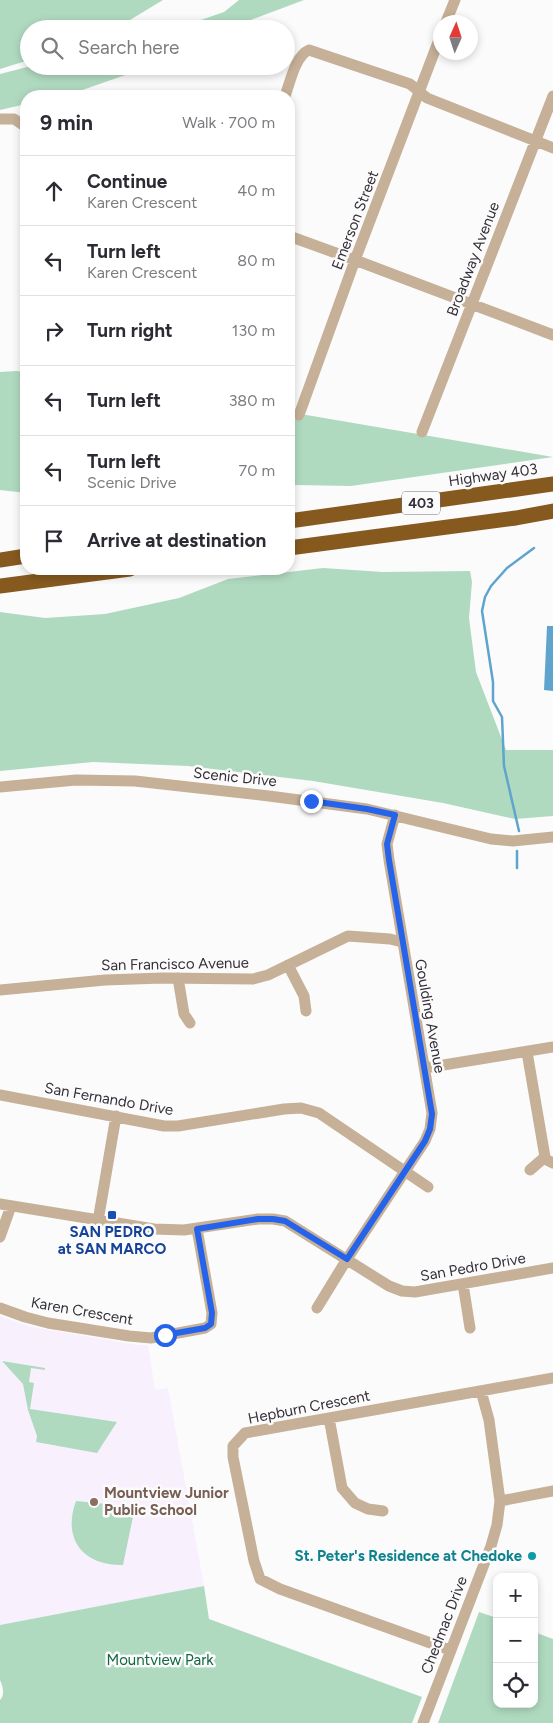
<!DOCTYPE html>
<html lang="en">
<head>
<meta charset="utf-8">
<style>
	:root { --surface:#fff; --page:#f7f7f7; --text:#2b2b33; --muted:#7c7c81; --line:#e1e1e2 }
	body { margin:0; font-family:Figtree,sans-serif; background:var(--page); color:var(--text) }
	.controls { position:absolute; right:15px; bottom:15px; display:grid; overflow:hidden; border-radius:10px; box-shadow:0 2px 8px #0003 }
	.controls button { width:45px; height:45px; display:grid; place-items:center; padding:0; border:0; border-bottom:1px solid var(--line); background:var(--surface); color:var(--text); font:25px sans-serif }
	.compass { position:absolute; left:433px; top:15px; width:45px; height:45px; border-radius:50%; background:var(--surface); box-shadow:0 2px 8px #0003; rotate:3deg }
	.stop { position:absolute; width:15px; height:15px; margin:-11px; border:4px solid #2563eb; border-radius:50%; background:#fff }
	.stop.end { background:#2563eb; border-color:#fff; box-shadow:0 1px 5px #0008 }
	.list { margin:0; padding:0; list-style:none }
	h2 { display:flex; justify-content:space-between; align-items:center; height:65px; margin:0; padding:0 20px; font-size:21px }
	h2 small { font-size:16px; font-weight:400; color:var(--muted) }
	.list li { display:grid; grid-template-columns:32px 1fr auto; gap:15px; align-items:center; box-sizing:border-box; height:70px; padding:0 20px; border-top:1px solid var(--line) }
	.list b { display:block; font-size:19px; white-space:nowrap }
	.list p { margin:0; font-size:16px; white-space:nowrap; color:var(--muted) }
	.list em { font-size:16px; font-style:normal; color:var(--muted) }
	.icon { flex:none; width:28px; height:28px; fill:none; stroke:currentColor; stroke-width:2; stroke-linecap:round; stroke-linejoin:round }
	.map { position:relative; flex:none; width:553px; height:1723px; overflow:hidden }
	.search { position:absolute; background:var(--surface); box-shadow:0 2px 8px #0003; left:20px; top:20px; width:275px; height:55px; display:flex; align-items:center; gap:12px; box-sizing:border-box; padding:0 18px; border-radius:28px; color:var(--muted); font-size:19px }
	.panel { position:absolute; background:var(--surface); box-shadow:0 2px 8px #0003; left:20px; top:90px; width:275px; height:485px; border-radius:20px }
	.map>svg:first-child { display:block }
	.built { fill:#f8f0fd }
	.green { fill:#b0dac0 }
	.water { fill:#5ea4cd }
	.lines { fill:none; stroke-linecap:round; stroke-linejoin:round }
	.stream { stroke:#5ea4cd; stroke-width:2.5 }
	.minor { stroke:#c6b098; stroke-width:11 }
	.highway { stroke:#86591f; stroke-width:15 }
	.route { stroke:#2563eb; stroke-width:6 }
	.transit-dot { fill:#1a4fb4; stroke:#fbfbfb; stroke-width:2 }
	.education-dot { fill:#8d6e63; stroke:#fbfbfb; stroke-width:2 }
	.culture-dot { fill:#0f9aa8; stroke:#fbfbfb; stroke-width:2 }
	.labels { text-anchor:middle; stroke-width:5; stroke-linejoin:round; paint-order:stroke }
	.shield { fill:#fbfbfb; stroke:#706c73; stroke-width:1 }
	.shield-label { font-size:14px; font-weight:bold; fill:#352f39 }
	.street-label { font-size:15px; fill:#352f39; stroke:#fbfbfb }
	.transit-label { font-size:15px; font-weight:bold; fill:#164399; stroke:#fbfbfb }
	.education-label { font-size:15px; font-weight:bold; fill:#785e54; stroke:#fbfbfb; text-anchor:start }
	.culture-label { font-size:15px; font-weight:bold; fill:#0d838f; stroke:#fbfbfb; text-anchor:end }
	.park-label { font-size:15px; fill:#136742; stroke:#fbfbfb }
</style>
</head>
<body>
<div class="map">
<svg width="553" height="1723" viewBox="0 0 553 1723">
	<rect width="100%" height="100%" fill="#fbfbfb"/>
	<!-- built -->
	<path class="built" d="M0,1316L33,1327L137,1345H148L155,1390L168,1388L204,1586L0,1625Z"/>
	<!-- green -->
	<path class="green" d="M0,0H163L115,29H29V60L0,69Z
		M239,0H304L253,19L236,29H175L224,12Z
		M31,66H151L71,94L61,96H26V104L0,110V74Z
		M16,371L26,372V493L0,490V372Z
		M289,412L553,457L351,486L296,485L289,487Z
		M323,568L383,572L470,571L472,582L469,618L476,672L506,750H553V816L515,819L443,803L313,781L188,766L93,762L0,771V612L45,618L105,614L179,598L228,579Z
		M2,1361L45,1368V1370L31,1368L29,1382L34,1383L30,1409L117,1422L97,1453L36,1442L37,1436L28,1410L23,1384Z
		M76,1501L128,1506L134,1512L123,1565C83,1566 62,1539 76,1501Z
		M204,1586L209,1619L422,1697L412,1723H0V1700C5,1695 3,1686 0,1680V1625Z
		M479,1612L497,1618V1704H534V1632L553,1639V1723H438Z"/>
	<!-- water -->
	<path class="water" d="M547,626H553V691L544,690Z"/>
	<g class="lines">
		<!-- stream -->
		<path class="stream" d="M519,831L504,766L502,717L493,701V682L482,611L485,597L491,586L507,568L534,548
			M517,851V868"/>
		<!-- minor -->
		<path class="minor" d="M446,22L455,0
			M285,96C290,83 295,56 309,50L410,84L427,98L553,148
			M0,119H14L26,127
			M289,236L355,260L553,335
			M299,415L355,260L440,37
			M422,432L553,96
			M0,787L76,780L135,781L269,796L367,809L491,839L513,841L553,837
			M288,965L304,996L306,1011
			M178,978L184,1014L190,1023
			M0,990L105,980L162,978L253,979L268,975L348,936L390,939L402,942
			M527,1052L545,1157L547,1160L553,1163
			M425,1068L553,1047
			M0,1095L164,1126H178L284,1109L301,1108L319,1113L428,1187
			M530,1170L545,1157
			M0,1204L154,1229L184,1230L258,1219H273L285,1221L389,1286L402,1291L415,1292L553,1268
			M98,1221L116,1116
			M0,1237L11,1206
			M463,1284L470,1328
			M0,1308L25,1317L48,1323L129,1336L151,1338L205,1328L211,1324L212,1313L197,1229
			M317,1308L347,1259L425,1141L430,1129L432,1113L389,860L387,844L395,815
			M329,1418L342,1488L355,1503L368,1509L383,1511
			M500,1501L553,1491
			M450,1650L280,1589L260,1579L254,1561L233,1457V1446L245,1433L553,1378
			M423,1723L491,1546L497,1525L500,1501L489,1420L481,1391"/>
		<!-- highway -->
		<path class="highway" d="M289,521L553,484
			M289,548L516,518L553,511
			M0,560L26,556
			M0,586L130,569"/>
	</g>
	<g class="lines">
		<!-- route -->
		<path class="route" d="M165,1335L205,1328L211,1324L212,1313L197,1229L258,1219H273L285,1221L347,1259L425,1141L430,1129L432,1114L389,860L387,844L395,815L367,809L311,801"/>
	</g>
	<!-- markers -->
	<rect class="transit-dot" x="107" y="1210" width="10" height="10" rx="2.5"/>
	<circle class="education-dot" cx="94" cy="1502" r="5"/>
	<circle class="culture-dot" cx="532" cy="1556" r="5"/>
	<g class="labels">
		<!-- shield labels -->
		<rect class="shield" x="402" y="491.5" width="38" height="23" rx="4"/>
		<g class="shield-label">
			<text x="421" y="508">403</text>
		</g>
		<!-- street labels -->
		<g class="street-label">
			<text transform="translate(355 220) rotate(-69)" y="5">Emerson Street</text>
			<text transform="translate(473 259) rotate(-69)" y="5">Broadway Avenue</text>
			<text transform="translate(493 475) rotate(-8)" y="5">Highway 403</text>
			<text transform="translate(235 777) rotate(6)" y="5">Scenic Drive</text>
			<text transform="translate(175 964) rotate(-1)" y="5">San Francisco Avenue</text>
			<text transform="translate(430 1016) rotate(80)" y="5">Goulding Avenue</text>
			<text transform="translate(109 1099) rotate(10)" y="5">San Fernando Drive</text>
			<text transform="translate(473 1267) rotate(-10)" y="5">San Pedro Drive</text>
			<text transform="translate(82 1311) rotate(10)" y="5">Karen Crescent</text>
			<text transform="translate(309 1407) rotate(-11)" y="5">Hepburn Crescent</text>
			<text transform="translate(444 1625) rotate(-69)" y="5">Chedmac Drive</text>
		</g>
		<!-- transit labels -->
		<g class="transit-label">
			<text x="112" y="1237">SAN PEDRO<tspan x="112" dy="17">at SAN MARCO</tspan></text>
		</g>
		<!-- education labels -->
		<g class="education-label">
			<text x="104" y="1498">Mountview Junior<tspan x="104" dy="17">Public School</tspan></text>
		</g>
		<!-- culture labels -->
		<g class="culture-label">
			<text x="522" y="1561">St. Peter's Residence at Chedoke</text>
		</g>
		<!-- park labels -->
		<g class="park-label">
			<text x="160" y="1665">Mountview Park</text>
		</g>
	</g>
</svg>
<div class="controls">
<button>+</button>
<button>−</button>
<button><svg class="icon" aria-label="locate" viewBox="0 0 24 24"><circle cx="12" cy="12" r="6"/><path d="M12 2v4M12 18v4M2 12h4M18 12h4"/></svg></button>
</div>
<svg class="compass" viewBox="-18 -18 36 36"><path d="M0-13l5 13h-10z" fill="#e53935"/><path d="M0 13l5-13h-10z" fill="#7c7c81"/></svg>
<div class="stop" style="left:165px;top:1335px"></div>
<div class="stop end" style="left:311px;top:801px"></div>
<div class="search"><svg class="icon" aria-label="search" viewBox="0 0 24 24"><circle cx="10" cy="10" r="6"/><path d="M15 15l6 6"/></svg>Search here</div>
<section class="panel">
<h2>9 min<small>Walk · 700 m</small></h2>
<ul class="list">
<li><svg class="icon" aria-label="ahead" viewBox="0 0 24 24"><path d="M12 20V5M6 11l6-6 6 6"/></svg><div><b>Continue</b><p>Karen Crescent</p></div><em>40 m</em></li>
<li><svg class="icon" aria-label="left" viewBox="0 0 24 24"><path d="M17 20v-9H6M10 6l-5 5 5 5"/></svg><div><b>Turn left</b><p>Karen Crescent</p></div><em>80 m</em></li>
<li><svg class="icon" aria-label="right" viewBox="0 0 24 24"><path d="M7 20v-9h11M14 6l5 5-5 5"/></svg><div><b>Turn right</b></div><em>130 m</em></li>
<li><svg class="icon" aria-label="left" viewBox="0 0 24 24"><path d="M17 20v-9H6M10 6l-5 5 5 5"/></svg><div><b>Turn left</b></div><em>380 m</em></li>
<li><svg class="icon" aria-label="left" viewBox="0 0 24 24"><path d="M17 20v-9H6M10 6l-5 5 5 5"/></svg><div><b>Turn left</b><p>Scenic Drive</p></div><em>70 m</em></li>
<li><svg class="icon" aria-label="arrive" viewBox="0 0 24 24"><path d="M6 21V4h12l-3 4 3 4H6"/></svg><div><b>Arrive at destination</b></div></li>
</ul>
</section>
</div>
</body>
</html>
